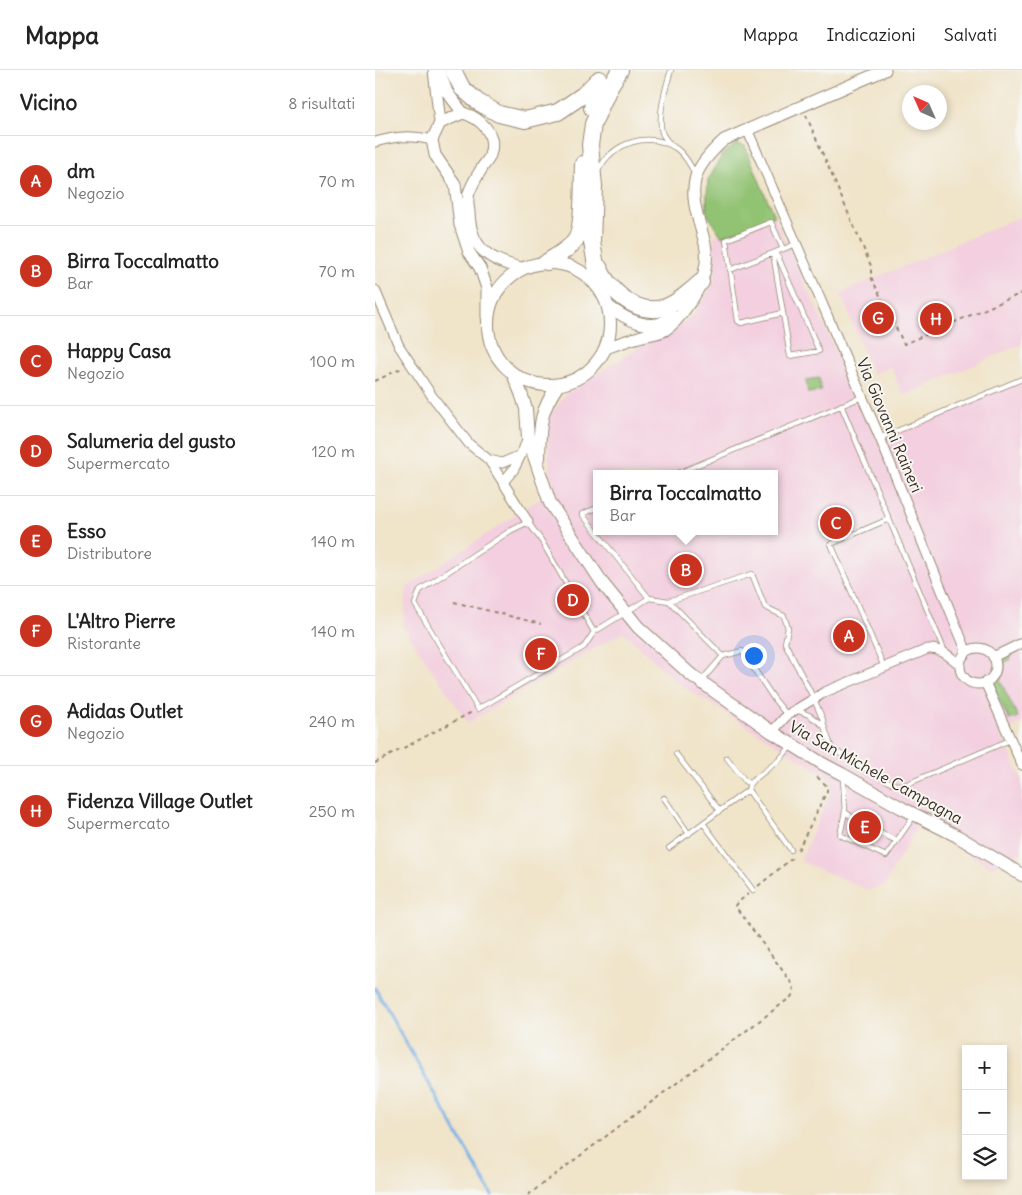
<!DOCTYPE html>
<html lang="it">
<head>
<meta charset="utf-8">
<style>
	:root { --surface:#fff; --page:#f2f2f2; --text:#222; --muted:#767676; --line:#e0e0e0; --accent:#c8321e }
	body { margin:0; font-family:Delius,sans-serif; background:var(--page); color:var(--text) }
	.controls { position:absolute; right:15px; bottom:15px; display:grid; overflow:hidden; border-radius:0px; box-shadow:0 2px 8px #0003 }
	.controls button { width:45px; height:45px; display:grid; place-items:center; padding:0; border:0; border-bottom:1px solid var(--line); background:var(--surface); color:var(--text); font:25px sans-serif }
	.compass { position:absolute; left:527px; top:15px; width:45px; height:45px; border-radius:50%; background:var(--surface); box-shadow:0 2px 8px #0003; rotate:315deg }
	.you { position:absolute; left:378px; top:585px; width:18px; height:18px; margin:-12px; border:4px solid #fff; border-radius:50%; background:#1a73e8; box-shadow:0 0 0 8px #1a73e833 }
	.badge { display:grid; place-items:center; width:32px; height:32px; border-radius:50%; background:var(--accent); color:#fff; font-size:16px; font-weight:700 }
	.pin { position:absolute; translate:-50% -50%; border:2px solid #fff; box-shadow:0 1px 5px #0006 }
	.popup { position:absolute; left:218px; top:400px; width:185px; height:65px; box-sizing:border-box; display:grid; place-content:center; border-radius:0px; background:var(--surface); filter:drop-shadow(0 1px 4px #0005); font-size:16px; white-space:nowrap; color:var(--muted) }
	.popup b { font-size:19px; color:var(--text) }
	.popup::after { content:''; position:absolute; left:50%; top:100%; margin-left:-10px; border:10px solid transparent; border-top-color:var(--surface) }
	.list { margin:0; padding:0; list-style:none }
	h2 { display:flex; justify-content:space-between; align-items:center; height:65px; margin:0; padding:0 20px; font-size:21px }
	h2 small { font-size:16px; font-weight:400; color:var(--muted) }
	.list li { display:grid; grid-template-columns:32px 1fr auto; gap:15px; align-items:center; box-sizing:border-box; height:90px; padding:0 20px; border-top:1px solid var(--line) }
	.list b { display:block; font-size:19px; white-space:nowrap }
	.list p { margin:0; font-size:16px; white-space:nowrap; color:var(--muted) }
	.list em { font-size:16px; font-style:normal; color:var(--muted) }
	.icon { flex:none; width:28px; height:28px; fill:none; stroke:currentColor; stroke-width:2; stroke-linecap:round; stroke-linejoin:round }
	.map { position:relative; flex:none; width:647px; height:1125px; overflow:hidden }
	header { display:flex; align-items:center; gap:30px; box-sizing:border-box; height:70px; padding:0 25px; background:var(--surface); border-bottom:1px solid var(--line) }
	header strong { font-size:24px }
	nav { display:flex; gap:28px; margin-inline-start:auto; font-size:18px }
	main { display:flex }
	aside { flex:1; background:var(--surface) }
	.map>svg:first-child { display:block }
	.built { fill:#f3cfdf; fill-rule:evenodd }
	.green { fill:#92c373; stroke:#667648 }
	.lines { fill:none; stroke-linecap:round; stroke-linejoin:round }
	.stream { stroke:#76b1e7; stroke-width:3 }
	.service-casing { stroke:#968774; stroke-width:6 }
	.minor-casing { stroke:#968774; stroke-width:11 }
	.tertiary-casing { stroke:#968774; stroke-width:13 }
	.secondary-casing { stroke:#968774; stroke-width:14 }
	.motorway-casing { stroke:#968774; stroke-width:18 }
	.path { stroke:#968774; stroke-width:2; stroke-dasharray:4 4; stroke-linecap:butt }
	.service { stroke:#fff; stroke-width:4.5 }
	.minor { stroke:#fff; stroke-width:9 }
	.tertiary { stroke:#fff; stroke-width:11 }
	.secondary { stroke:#fff; stroke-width:12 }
	.motorway { stroke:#fff; stroke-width:16 }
	.labels { text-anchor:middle; stroke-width:4; stroke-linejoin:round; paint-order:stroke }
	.street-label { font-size:16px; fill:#3b2a1e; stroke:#f6f6f2 }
</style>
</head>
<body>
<header>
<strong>Mappa</strong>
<nav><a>Mappa</a><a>Indicazioni</a><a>Salvati</a></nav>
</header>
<main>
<aside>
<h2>Vicino<small>8 risultati</small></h2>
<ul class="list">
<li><span class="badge">A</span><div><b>dm</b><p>Negozio</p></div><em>70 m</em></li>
<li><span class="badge">B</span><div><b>Birra Toccalmatto</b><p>Bar</p></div><em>70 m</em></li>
<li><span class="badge">C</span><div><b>Happy Casa</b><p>Negozio</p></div><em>100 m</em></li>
<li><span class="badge">D</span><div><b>Salumeria del gusto</b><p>Supermercato</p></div><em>120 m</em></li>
<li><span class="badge">E</span><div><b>Esso</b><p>Distributore</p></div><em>140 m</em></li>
<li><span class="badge">F</span><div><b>L'Altro Pierre</b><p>Ristorante</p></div><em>140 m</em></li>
<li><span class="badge">G</span><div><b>Adidas Outlet</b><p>Negozio</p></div><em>240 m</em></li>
<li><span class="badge">H</span><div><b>Fidenza Village Outlet</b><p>Supermercato</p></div><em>250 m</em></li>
</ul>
</aside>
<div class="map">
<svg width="647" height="1125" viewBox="0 0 647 1125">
	<rect width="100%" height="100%" fill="#f6f6f2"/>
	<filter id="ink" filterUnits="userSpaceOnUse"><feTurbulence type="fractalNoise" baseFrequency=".02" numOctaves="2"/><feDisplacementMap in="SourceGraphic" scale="10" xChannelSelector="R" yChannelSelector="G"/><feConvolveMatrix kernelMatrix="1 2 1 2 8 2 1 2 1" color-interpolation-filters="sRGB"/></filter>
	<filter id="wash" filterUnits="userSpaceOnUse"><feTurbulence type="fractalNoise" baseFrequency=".0096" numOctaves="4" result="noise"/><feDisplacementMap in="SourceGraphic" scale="20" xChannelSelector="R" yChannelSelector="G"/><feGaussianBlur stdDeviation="1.12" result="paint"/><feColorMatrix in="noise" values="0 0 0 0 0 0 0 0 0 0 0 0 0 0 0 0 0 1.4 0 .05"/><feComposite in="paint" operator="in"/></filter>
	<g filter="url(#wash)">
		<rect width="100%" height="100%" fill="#f0e4c9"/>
		<!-- built -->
		<path class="built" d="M399,146L503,372L647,310V653L625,662L647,710V782L618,798L542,756L509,816L493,820L425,791L456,721V709L301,612L248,562L93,653L28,557L32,517L163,430L176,416L171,351L192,323L271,273L318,246L340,209L339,166ZM222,404H400V461H222Z
			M647,146V274L528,326L516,297L498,304L465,223Z"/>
		<!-- green -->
		<path class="green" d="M362,74L370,76L399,146L347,167L331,142L333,110L350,82Z
			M444,308L446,321L433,323L431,310Z
			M633,583L636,589L629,593V599L625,611L643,647L634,650L617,614L625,596L623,588Z"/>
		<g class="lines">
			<!-- stream -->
			<path class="stream" d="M0,918L117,1125"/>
		</g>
	</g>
	<g filter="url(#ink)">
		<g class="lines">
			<!-- service casing -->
			<g class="service-casing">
				<path id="service" d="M296,75C293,72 290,68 288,65C281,49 291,16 296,0
					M223,101C237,72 275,60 302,79C310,85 316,96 320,104
					M401,182L444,281L415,286L408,243
					M398,183L408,243L366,253L363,251L351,170L396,152L408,179
					M355,200L421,174
					M466,335L570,582
					M505,368L647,309
					M301,404L487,327
					M222,438L207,444L274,528
					M294,531L348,586L327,610
					M219,562L166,470L153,452L135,461L45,520L40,534L103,639L209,577L219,562L274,528L294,531L377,504L390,537L409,546L413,558L410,573L439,629L448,650L449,656L434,645L421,640
					M348,586L367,581L399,629L412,645
					M509,597L456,474L514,449
					M449,656L457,679L514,712L521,715L532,714L635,670
					M301,684L345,741
					M352,688L371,712L375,713L404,690L417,675
					M468,708L470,742L465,765L511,786L539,746
					M373,720L416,780
					M289,728L314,764
					M470,742L485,753
					M328,753L378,820
					M495,758L522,771
					M294,778L373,720L375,713"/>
			</g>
			<!-- minor casing -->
			<g class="minor-casing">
				<path id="minor" d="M372,59L505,368L589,575L591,582
					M0,72C22,66 35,65 57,70
					M0,220L24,276L57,326L94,374L114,390L153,452
					M114,390L127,393L146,385L153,368
					M129,411L139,399L146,385
					M585 596a18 18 0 1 1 36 0a18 18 0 1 1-36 0Z
					M618,587L647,573
					M610,612L647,695
					M397,662L412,645L450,622L553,579C566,578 574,586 584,594"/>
			</g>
			<!-- tertiary casing -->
			<g class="tertiary-casing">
				<path id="tertiary" d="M59,0L65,53
					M64,0L72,22L88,43
					M233,236C247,246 264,257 282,254C288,253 294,248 301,247
					M112,247V218L105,198L94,182L85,155L80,114L60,85L57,70L65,53L88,43C106,48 122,64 115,85C114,90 109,94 107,98C102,106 97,114 94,123C92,128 93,136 94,142C95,178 113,190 146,198
					M231,278C242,274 253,270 264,267C272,264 283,264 290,260C300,254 307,244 313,235C326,218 335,195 330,174C325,152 314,129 321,106C326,92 338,80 349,70L510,0"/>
			</g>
			<!-- secondary casing -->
			<g class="secondary-casing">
				<path id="secondary" d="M113 254a61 61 0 1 1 122 0a61 61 0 1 1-122 0Z
					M138,304L146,323L151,339L153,368L175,433L228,514L263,557L315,604L397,662L448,694L467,704L527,738L582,766L647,805
					M164,388C165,355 164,343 183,315"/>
			</g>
			<!-- motorway casing -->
			<g class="motorway-casing">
				<path id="motorway" d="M78,0L87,18L103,32L124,44L150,50L183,42L208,25L223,10
					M217,38L224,9
					M172,192C181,186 193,180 200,171C210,157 207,112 208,94
					M224,197C233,219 260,245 287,238C301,235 315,221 326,212
					M224,214L217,172L219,116L215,75L218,54L235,16L245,0"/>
			</g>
			<!-- path -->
			<path class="path" d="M431,45L496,196V207L529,274L647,223
				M0,311L27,298
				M79,532L166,554
				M0,693L97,642
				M423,780L452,721V716L441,706
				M383,816L420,786
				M153,1125L416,927L418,924L419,916L360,836L361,834L373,824"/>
			<!-- service -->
			<use href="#service" class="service"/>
			<!-- minor -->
			<use href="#minor" class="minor"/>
			<!-- tertiary -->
			<use href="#tertiary" class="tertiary"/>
			<!-- secondary -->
			<use href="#secondary" class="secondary"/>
			<!-- motorway -->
			<use href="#motorway" class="motorway"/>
		</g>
	</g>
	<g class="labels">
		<!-- street labels -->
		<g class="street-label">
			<text transform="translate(515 355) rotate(67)" y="6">Via Giovanni Raineri</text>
			<text transform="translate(501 702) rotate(29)" y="6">Via San Michele Campagna</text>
		</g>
	</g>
</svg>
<div class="controls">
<button>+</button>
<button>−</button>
<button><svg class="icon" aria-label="layers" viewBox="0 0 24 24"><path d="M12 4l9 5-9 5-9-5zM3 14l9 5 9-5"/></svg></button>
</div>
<svg class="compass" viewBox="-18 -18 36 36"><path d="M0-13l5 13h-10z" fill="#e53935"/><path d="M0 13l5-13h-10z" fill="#767676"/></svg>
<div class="you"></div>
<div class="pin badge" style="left:474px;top:566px">A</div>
<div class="pin badge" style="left:311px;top:500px">B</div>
<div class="popup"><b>Birra Toccalmatto</b>Bar</div>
<div class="pin badge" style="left:461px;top:453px">C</div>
<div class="pin badge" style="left:198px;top:530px">D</div>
<div class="pin badge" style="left:490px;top:757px">E</div>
<div class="pin badge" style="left:166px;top:584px">F</div>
<div class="pin badge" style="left:503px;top:248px">G</div>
<div class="pin badge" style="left:561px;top:249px">H</div>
</div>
</main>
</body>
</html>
